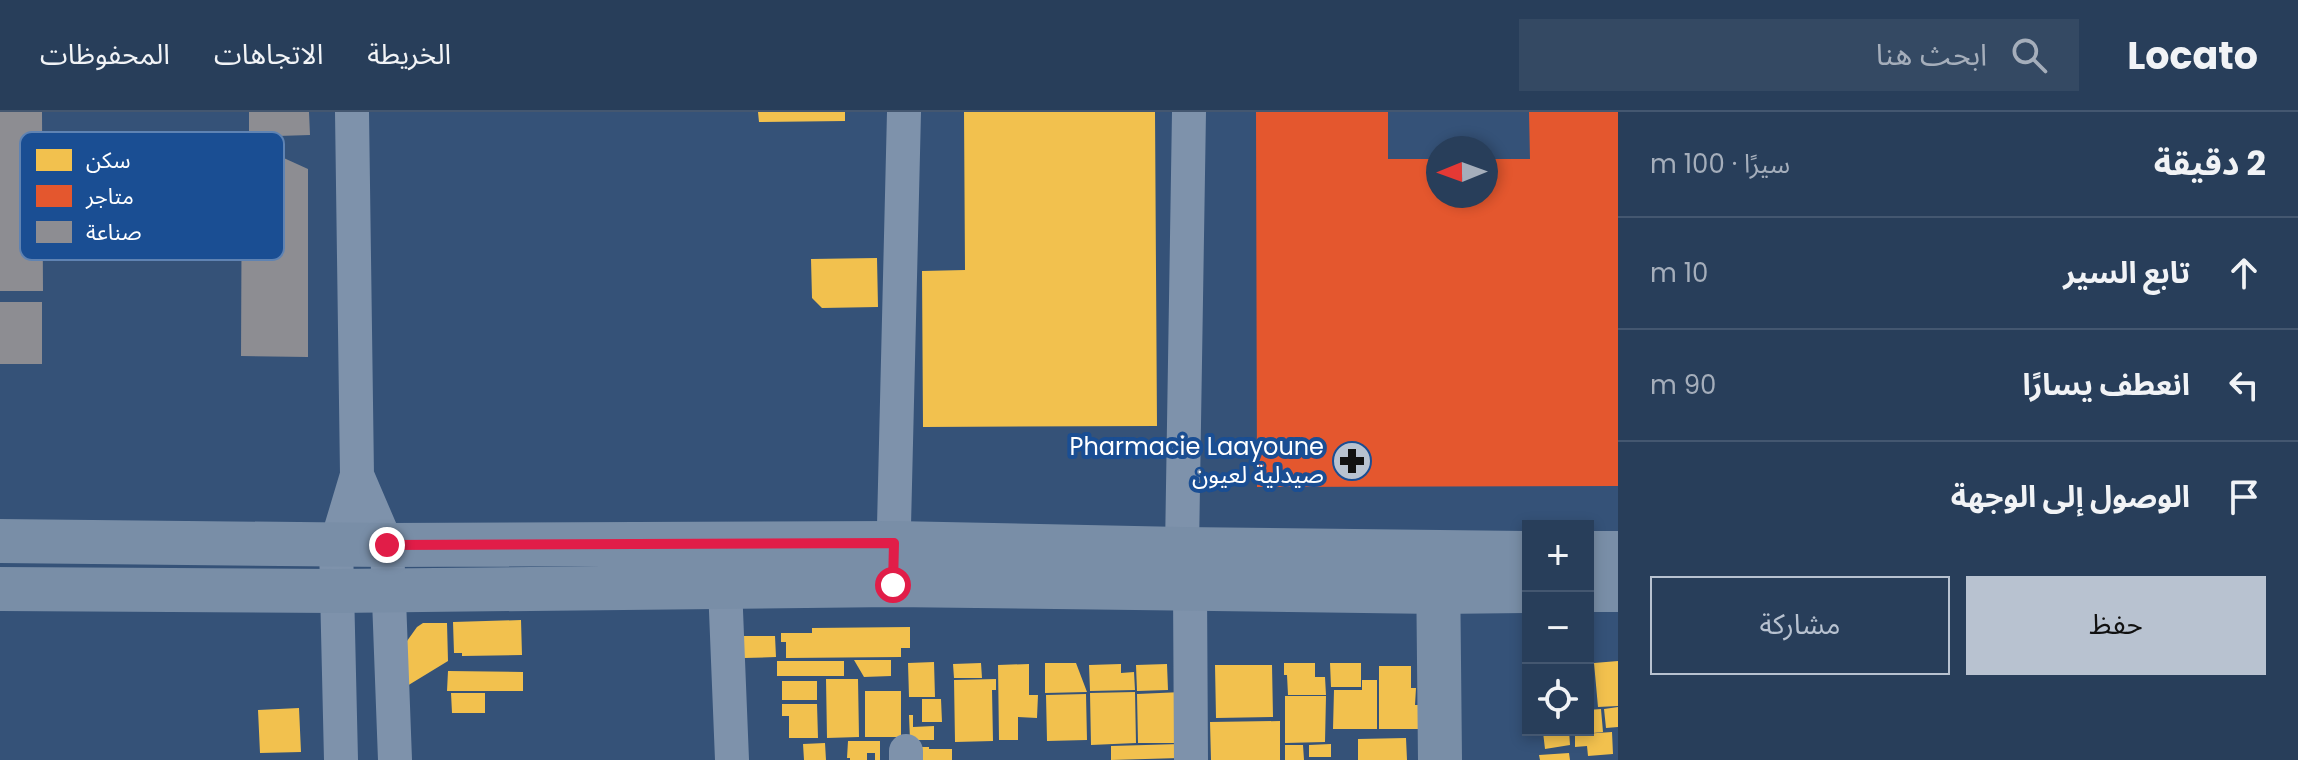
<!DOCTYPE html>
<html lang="ar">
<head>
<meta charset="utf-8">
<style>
	:root { --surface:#283e5a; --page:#344963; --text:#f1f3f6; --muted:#a5aebb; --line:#445770; --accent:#b8c2d0 }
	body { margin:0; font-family:Poppins,"Noto Sans Arabic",sans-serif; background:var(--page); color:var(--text); direction:rtl }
	.controls { position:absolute; right:24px; bottom:24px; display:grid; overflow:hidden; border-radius:0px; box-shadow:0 4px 12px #0003 }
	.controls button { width:72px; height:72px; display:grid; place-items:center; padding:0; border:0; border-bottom:2px solid var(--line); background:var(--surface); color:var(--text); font:40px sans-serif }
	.compass { position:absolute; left:1426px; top:24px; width:72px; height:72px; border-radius:50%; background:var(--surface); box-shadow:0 4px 12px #0003; rotate:269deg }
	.stop { position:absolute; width:24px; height:24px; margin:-18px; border:6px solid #e11d48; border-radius:50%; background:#fff }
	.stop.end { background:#e11d48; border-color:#fff; box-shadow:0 2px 8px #0008 }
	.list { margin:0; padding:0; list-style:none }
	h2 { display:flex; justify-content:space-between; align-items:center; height:104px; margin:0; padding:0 32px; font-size:34px }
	h2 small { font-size:26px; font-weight:400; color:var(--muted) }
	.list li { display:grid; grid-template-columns:52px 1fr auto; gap:24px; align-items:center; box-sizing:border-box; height:112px; padding:0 32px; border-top:2px solid var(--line) }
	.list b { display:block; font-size:30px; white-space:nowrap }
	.list em { font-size:26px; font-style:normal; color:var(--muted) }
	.actions { display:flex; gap:16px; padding:24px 32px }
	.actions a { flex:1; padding:18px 0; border:2px solid var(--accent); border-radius:0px; text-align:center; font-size:28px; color:var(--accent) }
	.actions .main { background:var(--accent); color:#111 }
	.icon { flex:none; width:44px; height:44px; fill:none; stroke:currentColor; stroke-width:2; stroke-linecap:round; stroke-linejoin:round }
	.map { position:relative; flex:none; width:1618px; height:648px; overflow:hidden; direction:ltr }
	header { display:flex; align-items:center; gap:48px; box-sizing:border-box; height:112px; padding:0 40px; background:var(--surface); border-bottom:2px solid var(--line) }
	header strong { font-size:38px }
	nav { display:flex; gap:44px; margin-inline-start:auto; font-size:28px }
	.search { width:560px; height:72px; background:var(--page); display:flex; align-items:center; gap:20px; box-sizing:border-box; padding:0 28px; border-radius:0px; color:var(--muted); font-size:30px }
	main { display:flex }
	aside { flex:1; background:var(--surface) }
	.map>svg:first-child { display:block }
	.homes { fill:#f2c14e }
	.shops { fill:#e4572e }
	.industry { fill:#8d8d92 }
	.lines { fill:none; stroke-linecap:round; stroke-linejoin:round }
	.street { stroke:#7e92ab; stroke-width:34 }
	.secondary { stroke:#798ea7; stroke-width:44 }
	.route { stroke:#e11d48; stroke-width:10 }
	.labels { text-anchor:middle; stroke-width:8; stroke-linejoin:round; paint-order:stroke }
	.poi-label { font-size:24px; fill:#fff; stroke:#1a4e93; text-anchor:end }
	.key { fill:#1a4e93; stroke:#5f83b3; stroke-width:2 }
	.key-label { font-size:22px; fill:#fff }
</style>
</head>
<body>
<header>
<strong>Locato</strong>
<div class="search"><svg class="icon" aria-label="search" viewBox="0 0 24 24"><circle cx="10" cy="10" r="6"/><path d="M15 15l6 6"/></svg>ابحث هنا</div>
<nav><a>الخريطة</a><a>الاتجاهات</a><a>المحفوظات</a></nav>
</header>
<main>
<aside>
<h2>2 دقيقة<small>سيرًا · 100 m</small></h2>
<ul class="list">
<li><svg class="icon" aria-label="ahead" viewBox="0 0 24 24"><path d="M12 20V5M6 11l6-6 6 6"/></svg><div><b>تابع السير</b></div><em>10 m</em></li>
<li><svg class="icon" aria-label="left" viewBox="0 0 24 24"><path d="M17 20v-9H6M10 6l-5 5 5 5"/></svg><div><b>انعطف يسارًا</b></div><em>90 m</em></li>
<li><svg class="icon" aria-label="arrive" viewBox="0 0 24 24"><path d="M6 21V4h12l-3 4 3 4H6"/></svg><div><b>الوصول إلى الوجهة</b></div></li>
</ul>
<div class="actions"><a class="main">حفظ</a><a>مشاركة</a></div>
</aside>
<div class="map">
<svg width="1618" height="648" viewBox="0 0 1618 648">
	<rect width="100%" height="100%" fill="#355278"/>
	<!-- homes -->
	<path class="homes" d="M758,0H845V9L759,10Z
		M964,0H1155L1157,314L923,315L922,159L965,158Z
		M877,146L878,195L822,196L812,186L811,147Z
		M521,508L522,543L462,544V541H454L453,510Z
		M423,511H447L448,549L407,574V529L417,515Z
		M910,515V536H901V545L786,546V530H781V521H812V516Z
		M733,524H775L776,545L744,546Z
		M854,548H891V564L864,565Z
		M777,549H844V564H777Z
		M1618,549V594L1598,595L1594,551Z
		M934,550L935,585H909L908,551Z
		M981,551L982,566H954L953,552Z
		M1045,551H1076L1087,580L1045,581Z
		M1284,551H1315V565H1325L1326,583H1288L1287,563H1284Z
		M1330,551H1361V575H1331Z
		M1029,552V583H1038L1037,606L1018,605V628H999L998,553Z
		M1121,552V561L1134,560L1135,578L1090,579L1089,553Z
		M1167,552L1168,578L1137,579L1136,553Z
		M1215,553H1272L1273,605L1216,606Z
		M1379,554H1411V576H1416L1415,593H1424V617H1379Z
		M448,559L523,560V579H447Z
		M826,567H858L859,625L827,626Z
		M996,567V578H992L993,629L955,630L954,568Z
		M1362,568H1377V617H1333L1334,578H1362Z
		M782,569H817V588H782Z
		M865,579H901V625H865Z
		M1135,580L1136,631L1091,633L1090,581Z
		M1182,580L1183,631H1138L1137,582Z
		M451,581H485V601H452Z
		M1086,582L1087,628L1047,629L1046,583Z
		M1285,584H1326L1325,630L1285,631Z
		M922,587H941L942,610H922Z
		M782,592H817L818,626H789V604H782Z
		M1618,595V615L1606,616L1604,597Z
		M299,596L301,640L260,641L258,598Z
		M1601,597L1603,620L1583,622L1612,620L1613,642L1588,644L1587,634L1575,635V623L1579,622V618H1588V598Z
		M909,603H913V615L934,614V628H910Z
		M1280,609V648H1211L1210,610Z
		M1569,618L1570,633L1545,637L1543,620Z
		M1406,626L1407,648H1358V627Z
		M848,629H880V648H875V641H867V648H850V646H847Z
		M825,631L826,648H804L803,632Z
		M1180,632V646L1111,648V634Z
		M1331,632V645H1309V633Z
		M1285,633H1303L1304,648H1285Z
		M919,635H929V637H952V648H919Z
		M1569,641L1570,648H1540L1539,643Z"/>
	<!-- shops -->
	<path class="shops" d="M1256,0H1388V47H1438V84H1486V47H1530L1529,0H1618V374L1257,375Z"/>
	<!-- industry -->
	<path class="industry" d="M0,0H42L43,179H0Z
		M249,0H309L310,23L249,25Z
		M242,27L308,57V245L241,244Z
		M0,190H42V252H0Z"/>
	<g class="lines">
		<!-- street -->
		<path class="street" d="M352,0L357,363
			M1189,0L1182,437L1190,477L1191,648
			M893,455L904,0
			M725,474L732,648
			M341,648L336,433L357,363L387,433L395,648
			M906,648V639"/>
		<!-- secondary -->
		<path class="secondary" d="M0,429L387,433L894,431L1182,437L1528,441
			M1588,441H1618
			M1438,450L1440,648
			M0,477L336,479L893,473L1438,480L1528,479
			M1588,478H1618"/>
	</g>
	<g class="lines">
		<!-- route -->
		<path class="route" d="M387,433L894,431L893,473"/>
	</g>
	<!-- icons -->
	<defs>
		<g id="pharmacy-disc" transform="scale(2)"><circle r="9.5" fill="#b8c2d0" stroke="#1a4e93"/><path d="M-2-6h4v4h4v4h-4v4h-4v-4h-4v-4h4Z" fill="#111"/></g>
	</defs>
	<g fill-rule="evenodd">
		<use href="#pharmacy-disc" x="1352" y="349"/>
	</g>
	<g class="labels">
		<!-- poi labels -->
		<g class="poi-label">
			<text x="1324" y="343">Pharmacie Laayoune<tspan x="1324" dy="28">صيدلية لعيون</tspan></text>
		</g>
	</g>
	<!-- legend -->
	<rect x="20" y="20" width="264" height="128" rx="12" class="key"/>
	<rect x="36" y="37" width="36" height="22" fill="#f2c14e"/>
	<rect x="36" y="73" width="36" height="22" fill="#e4572e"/>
	<rect x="36" y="109" width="36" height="22" fill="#8d8d92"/>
	<g class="key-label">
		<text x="86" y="56">سكن</text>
		<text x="86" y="92">متاجر</text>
		<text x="86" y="128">صناعة</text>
	</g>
</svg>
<div class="controls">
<button>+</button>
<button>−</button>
<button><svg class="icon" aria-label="locate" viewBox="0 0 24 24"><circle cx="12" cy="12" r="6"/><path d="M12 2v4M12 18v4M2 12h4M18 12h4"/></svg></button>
</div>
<svg class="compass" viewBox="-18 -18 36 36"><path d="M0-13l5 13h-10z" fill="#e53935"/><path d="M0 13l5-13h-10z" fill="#a5aebb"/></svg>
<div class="stop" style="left:893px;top:473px"></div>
<div class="stop end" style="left:387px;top:433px"></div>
</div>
</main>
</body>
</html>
